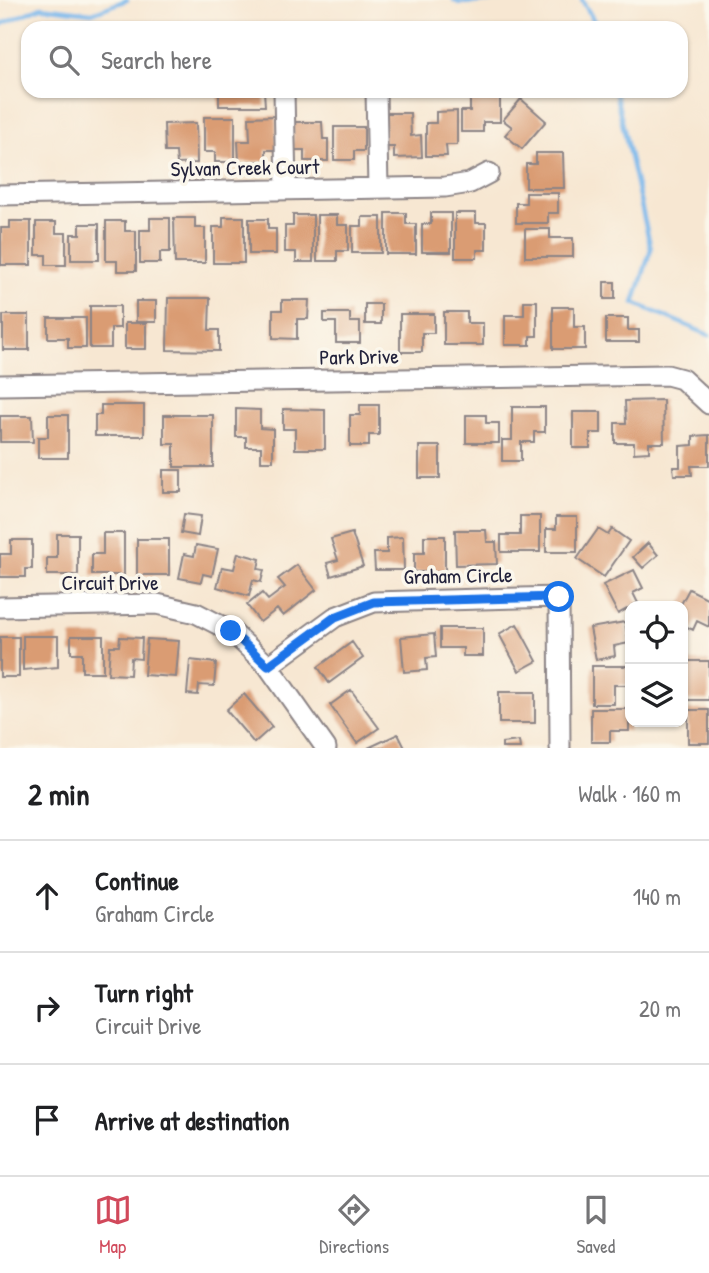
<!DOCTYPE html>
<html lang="en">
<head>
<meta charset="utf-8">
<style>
	:root { --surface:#fff; --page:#f6f6f6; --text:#202124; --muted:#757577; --line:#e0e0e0; --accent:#d1495b }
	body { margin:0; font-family:"Patrick Hand",sans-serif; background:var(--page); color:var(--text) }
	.controls { position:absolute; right:21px; bottom:21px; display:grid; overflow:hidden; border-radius:14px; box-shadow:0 2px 5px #0004 }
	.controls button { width:63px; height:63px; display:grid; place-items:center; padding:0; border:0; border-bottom:2px solid var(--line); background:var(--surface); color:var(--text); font:35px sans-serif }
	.stop { position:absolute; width:21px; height:21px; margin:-16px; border:5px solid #1a73e8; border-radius:50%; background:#fff }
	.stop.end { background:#1a73e8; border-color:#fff; box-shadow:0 2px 7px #0008 }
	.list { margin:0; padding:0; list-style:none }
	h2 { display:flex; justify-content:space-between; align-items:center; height:91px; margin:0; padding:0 28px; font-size:30px }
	h2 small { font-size:23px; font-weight:400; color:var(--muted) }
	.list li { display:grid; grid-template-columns:46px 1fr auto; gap:21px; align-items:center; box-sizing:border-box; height:112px; padding:0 28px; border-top:2px solid var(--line) }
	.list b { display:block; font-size:26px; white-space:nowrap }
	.list p { margin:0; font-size:23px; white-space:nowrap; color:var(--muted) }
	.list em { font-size:23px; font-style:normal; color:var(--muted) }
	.icon { flex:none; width:38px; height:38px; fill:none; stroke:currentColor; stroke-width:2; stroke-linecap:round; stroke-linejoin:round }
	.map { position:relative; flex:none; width:709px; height:748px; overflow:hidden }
	.search { position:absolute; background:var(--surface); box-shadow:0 2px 5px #0004; left:21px; right:21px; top:21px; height:77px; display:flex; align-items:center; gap:18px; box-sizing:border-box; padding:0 24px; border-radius:21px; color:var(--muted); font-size:26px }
	.sheet { height:427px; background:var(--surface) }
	nav { display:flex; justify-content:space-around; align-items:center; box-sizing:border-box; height:98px; border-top:2px solid var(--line); background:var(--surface); font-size:19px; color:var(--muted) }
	nav a { display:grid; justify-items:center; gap:4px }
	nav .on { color:var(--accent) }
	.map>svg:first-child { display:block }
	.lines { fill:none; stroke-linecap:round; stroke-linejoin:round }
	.stream { stroke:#77b6eb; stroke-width:4.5 }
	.building { fill:#da9c73 }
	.minor-casing { stroke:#8c8486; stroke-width:23 }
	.minor { stroke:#fff; stroke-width:19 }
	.route { stroke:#1a73e8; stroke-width:9 }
	.labels { text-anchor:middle; stroke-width:7; stroke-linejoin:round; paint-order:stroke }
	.street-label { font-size:21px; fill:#22223b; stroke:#fbf7ec }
</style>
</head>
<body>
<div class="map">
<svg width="709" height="748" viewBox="0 0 709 748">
	<rect width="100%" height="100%" fill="#fbf7ec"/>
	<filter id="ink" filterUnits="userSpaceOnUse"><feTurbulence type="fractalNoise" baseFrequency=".0143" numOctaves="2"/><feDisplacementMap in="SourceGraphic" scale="14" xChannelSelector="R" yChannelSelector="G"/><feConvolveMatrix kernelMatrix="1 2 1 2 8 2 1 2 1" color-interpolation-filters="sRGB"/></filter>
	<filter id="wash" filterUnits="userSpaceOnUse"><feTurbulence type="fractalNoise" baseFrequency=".00686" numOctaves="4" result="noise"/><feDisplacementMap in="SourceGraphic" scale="28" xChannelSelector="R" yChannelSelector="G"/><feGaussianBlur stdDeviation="1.57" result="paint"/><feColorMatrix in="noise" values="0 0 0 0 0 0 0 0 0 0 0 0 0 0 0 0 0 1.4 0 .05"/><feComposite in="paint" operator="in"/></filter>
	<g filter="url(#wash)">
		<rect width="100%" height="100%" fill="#f7e7d2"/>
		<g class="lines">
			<!-- stream -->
			<path class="stream" d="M454,0L459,3L517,0
				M582,0L598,28
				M0,25L41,7L92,13L127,0
				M615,91L651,249L634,303L709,335"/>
		</g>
		<g id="blocks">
			<!-- building -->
			<path class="building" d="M219,91H264L265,106H219Z
				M392,91H438V95H392Z
				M470,94H500V122H483V132H461V111H470Z
				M521,99L546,121L522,149L505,135L512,127L503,120Z
				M457,111V145H446L447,156H426V123H436V112Z
				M383,113H410L411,136L421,135L422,157L394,158V147H384Z
				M276,116L277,150H266V161L239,162L238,141H250L249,117Z
				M204,117H235V162H215V152H204Z
				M293,122H322L323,139H328V161H304V150H293Z
				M196,123L197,163L177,164L176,152H165L164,124Z
				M334,127H364V151H354V160H334Z
				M536,153H563L564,188H526V164H536Z
				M526,193H558V213H548V223H516V203H526Z
				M386,213H406V224H416V254H386Z
				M431,213H451V252H422V224H431Z
				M455,213H476V223H486V250H477V258H455Z
				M293,215H313V262H296V252H285V226H293Z
				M317,215H337V225H348V251H337V261H317Z
				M223,217H244V263H213V227H223Z
				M362,217H381V253H352V226H362Z
				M150,218H170V252H160V263H140V230H150Z
				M174,218H195V228H205V263H175Z
				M249,219H268V229H276V254H249Z
				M10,221H31V265H1V228H10Z
				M106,221H125V231H136V271H117V261H106Z
				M36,222H56V233H66V265H46V255H36Z
				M80,224H99V260H71V234H80Z
				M525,229H550V238H573V257H525Z
				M604,282H615V299H604Z
				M168,298H210L209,330H219V351L167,350Z
				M282,300H309L308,319H297V339L273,338V310H282Z
				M136,301H156V322H136Z
				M524,301H537V336H530V345H505V315H524Z
				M365,304H381V324H365Z
				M90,306H120V328H111V348H90Z
				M553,307H574V327H585V349H553Z
				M444,312H467V323H483V345H444Z
				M324,313H350V322H360V343H336V322H324Z
				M400,314H434V333H422V352H400Z
				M3,315H29V350H3Z
				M48,318H86V348H68V338H48Z
				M606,318H628V330H639V342H606Z
				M125,323H146V349H125Z
				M663,400L664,443H649V452L634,453V443H615V423H626L625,401Z
				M101,405H144V436H95V415H101Z
				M360,405H379V435H369V446H350V415H360Z
				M512,407H545V432H534V442H521V461H502V440H512Z
				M236,409L260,410V428L273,429V461H261V447H246V437H236Z
				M283,409L325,410V449H295V429H283Z
				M573,412H601V433H590V448H573Z
				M48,415H68V458H38V437H48Z
				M164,415H213V467H174V444H164Z
				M466,415H486V423H499V443H466Z
				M0,416H32L33,442H0Z
				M709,435V466H691L692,475H674L673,467H680V446L693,445V436Z
				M419,446H440V478H419Z
				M163,470H181V492H163Z
				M184,514L201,516L198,536L181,533Z
				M520,516H540V552H501V535H520Z
				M556,517H577V552H546V529H556Z
				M598,529L608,535L612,529L629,541L604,577L577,559Z
				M455,530H486L487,542H496L497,564L456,565Z
				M103,533H124V575H92V554H103Z
				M352,533L363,566L331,576L327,563L338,560L331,539Z
				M57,534H78V575H47V558H57Z
				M424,536H445V572H414V553H424Z
				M403,537L404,570H375L374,553H387V538Z
				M137,539H169V575H137Z
				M11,540H32V569H25V577H0V554H11Z
				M648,543L658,555L643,568L633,557Z
				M196,545L218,549L212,576L203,574L201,582L179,578L184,554L194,556Z
				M238,553L260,559L258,569L264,570L261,582L253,580L249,596L217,587L222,567L234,569Z
				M297,565L316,590L283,616L277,609L260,622L247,605L262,593L268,600L285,587L278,579Z
				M634,570L643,588L633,593L638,603L618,614L603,585Z
				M689,589L709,599V627L697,621L693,630L683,625L680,606Z
				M625,622L629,643L614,646L615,656L596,660L590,628Z
				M517,624L537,661L519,671L499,634Z
				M440,628H483V656H463V648H440Z
				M434,634L436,657L426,658L427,670L404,672L401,637Z
				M23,636H58V667L23,670Z
				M71,636H103V672H82V653H71Z
				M0,637H19V677H0Z
				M120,637L142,638L141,659L131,658L130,675L108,674L110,646H119Z
				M147,639L179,641L176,677L144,675Z
				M352,642L363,658L329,683L318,667Z
				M190,660L216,663L214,686L199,685L198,695L187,694Z
				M683,661H709V700H683Z
				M592,666H630V685H614V704H592Z
				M351,690L379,728L357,743L330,705Z
				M499,692H535V723H499Z
				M244,694L272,727L254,743L226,710Z
				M591,709H629V731H610V742H591Z
				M688,710H709V743H688Z
				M398,734L405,748H368Z
				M519,741L520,748H502V743Z"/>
		</g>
	</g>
	<g filter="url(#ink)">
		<use href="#blocks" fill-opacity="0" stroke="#8c8486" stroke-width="2"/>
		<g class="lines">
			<!-- minor casing -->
			<g class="minor-casing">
				<path id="minor" d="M284,91L286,190
					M376,91L378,188
					M0,195L445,187L470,183L489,173
					M0,385L667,375L682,379L709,404
					M0,607L157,604L196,613L231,631L268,666L326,748
					M268,666L335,617L374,602L559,597L560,748"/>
			</g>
			<!-- minor -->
			<use href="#minor" class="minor"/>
		</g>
	</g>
	<g class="lines" filter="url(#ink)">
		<!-- route -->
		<path class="route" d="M231,631L268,666L335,617L374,602L559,597"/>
	</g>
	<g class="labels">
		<!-- street labels -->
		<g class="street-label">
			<text transform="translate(245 168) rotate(-1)" y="7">Sylvan Creek Court</text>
			<text transform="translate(359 357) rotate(-1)" y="7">Park Drive</text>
			<text transform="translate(458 576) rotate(-1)" y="7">Graham Circle</text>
			<text x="110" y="590">Circuit Drive</text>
		</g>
	</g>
</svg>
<div class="controls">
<button><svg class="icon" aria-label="locate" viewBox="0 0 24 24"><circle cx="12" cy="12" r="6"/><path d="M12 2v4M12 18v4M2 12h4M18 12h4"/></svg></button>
<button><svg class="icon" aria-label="layers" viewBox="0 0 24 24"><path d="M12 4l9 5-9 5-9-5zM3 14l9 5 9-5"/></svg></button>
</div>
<div class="stop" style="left:559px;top:597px"></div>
<div class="stop end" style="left:231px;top:631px"></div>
<div class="search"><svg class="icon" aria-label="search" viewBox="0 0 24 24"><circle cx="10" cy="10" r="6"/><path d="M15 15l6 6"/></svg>Search here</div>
</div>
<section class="sheet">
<h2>2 min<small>Walk · 160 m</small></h2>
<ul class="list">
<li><svg class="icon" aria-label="ahead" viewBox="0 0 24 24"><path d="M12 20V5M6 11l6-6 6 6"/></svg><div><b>Continue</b><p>Graham Circle</p></div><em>140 m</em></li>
<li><svg class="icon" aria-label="right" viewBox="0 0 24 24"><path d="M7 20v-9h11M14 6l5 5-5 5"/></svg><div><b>Turn right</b><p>Circuit Drive</p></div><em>20 m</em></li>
<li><svg class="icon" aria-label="arrive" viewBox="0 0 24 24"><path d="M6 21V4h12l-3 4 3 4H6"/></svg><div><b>Arrive at destination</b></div></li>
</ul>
</section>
<nav>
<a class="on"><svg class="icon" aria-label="map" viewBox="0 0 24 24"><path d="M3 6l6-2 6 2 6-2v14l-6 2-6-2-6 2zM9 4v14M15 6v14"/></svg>Map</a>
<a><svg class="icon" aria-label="directions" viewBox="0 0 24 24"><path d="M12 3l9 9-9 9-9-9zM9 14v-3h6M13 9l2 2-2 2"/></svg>Directions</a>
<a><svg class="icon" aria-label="saved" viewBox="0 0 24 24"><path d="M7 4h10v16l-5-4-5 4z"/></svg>Saved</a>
</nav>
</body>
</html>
